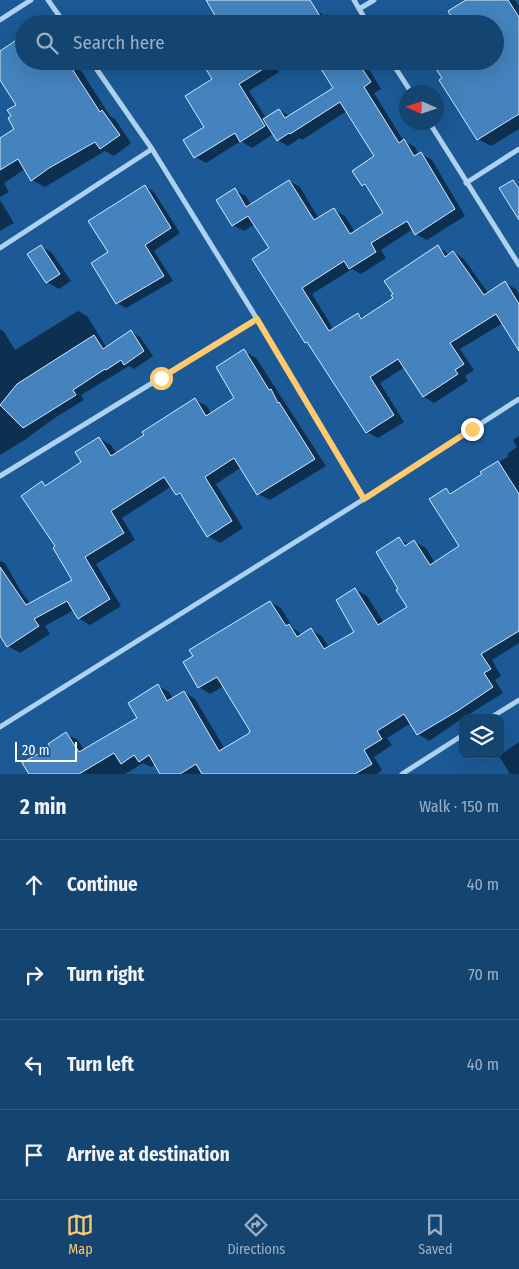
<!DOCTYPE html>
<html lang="en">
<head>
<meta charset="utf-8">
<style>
	:root { --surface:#144470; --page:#214e78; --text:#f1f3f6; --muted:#9db0c3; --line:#335c83; --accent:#ffca6d }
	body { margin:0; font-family:"Fira Sans Condensed",sans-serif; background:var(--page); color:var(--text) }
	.controls { position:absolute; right:15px; bottom:15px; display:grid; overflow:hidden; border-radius:10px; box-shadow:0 5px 20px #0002 }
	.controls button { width:45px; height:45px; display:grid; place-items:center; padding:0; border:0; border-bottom:1px solid var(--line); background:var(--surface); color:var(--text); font:25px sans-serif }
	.compass { position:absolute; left:399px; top:85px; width:45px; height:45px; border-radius:50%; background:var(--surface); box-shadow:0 5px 20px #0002; rotate:273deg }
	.scale { position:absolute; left:15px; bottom:12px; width:62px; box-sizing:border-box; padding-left:5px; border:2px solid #fff; border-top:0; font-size:14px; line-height:18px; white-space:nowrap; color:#fff; -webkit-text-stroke:4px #1b5a96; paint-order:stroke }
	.stop { position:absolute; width:15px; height:15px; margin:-11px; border:4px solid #ffca6d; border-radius:50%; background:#fff }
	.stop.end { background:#ffca6d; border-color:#fff; box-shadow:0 1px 5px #0008 }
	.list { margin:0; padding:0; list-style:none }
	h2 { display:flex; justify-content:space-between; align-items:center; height:65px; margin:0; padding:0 20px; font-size:21px }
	h2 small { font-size:16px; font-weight:400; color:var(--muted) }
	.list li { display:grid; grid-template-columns:32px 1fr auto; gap:15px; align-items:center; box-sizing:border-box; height:90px; padding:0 20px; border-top:1px solid var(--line) }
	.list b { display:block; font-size:19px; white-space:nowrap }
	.list em { font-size:16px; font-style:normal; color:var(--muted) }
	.icon { flex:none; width:28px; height:28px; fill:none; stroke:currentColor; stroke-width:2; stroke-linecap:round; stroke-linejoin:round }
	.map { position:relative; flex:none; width:519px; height:774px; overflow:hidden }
	.search { position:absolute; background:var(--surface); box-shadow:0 5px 20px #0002; left:15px; right:15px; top:15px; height:55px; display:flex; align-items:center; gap:12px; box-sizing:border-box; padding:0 18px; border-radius:28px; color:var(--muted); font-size:19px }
	.sheet { height:425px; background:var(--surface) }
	nav { display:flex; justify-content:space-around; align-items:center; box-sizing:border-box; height:70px; border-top:1px solid var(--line); background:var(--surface); font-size:14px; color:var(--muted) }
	nav a { display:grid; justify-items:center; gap:2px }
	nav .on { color:var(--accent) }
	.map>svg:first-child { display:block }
	.shadow { fill:#0007; fill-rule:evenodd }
	.building { fill:#4483bd; stroke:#d5e9fb }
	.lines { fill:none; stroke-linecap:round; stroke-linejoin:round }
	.minor { stroke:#afd1f0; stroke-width:5 }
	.route { stroke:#ffca6d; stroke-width:6 }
</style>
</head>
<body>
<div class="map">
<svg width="519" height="774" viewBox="0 0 519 774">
	<rect width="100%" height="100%" fill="#1b5a96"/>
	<!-- shadow -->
	<path class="shadow" d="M207,0H305L316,10L325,16L327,14L338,20L340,24H222Z
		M468,0H515L519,6V129L491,146L478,139L443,79L446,65L443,61H495V24Z
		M18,41L24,44V61H75L110,116L115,119L131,143L114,156L105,151L45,187L32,180L25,169L4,183L9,192L0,197V139L16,129L12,116L18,105L0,78V52Z
		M203,61H285L276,67L279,72L249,91L266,118L279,110L290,116L334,88L318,61H364L381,89L374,93L403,140L415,147L419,155L421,154L432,160L465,216L427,240L416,234L413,229L381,250L386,258L361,274L352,269L312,294L334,330L358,314L364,318L395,299L438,247L450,255L453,252L464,259L488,293L505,283L516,289L519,294V346L503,323L460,349L474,370L465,376L468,381L434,403L424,397L405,367L380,383L404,422L378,438L367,432L310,345L306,342L271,249L255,224L244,231L233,225L235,190L246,196L251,205L289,181L300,187L319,219L334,210L345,216L355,232L385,213L370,190L363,185L376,157L347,111L302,140L300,138L288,146L277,140L273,134L252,148L241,141L206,163L195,157L206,127L214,79ZM239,128L240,130L198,157V154Z
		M145,186L154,192L180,233L154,251L173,281L126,308L117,303L110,252Z
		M0,200L14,223L0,231Z
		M41,246L52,253L71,281L59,289L47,282L29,254Z
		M78,311L87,316L107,348L131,332L140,337L153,356L134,369L129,366L81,395L84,400L56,417L26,439L0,455V329L4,332L15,350Z
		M244,351L256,358L326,466L270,500L258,494L242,467L216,484L243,528L220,543L208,536L185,498L177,494L172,486L122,518L135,540L96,564L121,606L90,625L78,618L74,610L45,626L50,634L20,653L8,646L0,634V561L5,563L22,593L31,604L74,581L57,547L42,483L47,486L82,462L99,438L111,445L117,454L146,436L195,400L207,406L211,414L236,398Z
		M519,436V643L492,660L501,676L495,680L503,693L463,718L429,741L418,734L411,723L387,738L392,745L374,757L382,770L377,774H161L156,764L151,767L143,763L125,774H30L52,747L66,734L78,740L84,750L139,718L158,686L169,692L173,699L184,692L195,699L225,749L248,735L251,731L224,686L210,694L199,687L185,663L270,602L281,608L293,628L303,635L311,630L322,636L329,648L356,633L355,589L367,596L384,623L409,608L399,539L410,545L415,542L426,548L435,563L460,547L446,489L453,494L484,474L482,472L509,456L507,454L517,447L513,440Z
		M519,742V774H510L499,756Z"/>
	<!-- building -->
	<path class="building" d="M206,0H310L325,24H220Z
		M466,0H508L519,17V114L477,140L439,80L442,78L436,69L449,61H495V24H455L448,11Z
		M18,39L24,49V61H67L100,112L102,110L120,135L100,149L95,142L49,168L31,181L18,159L0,170V138L14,129L8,118L11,116L7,110L16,105L0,80V51Z
		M201,61H276L239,84L265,126L240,142L235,133L194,158L183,140L204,127L185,96L212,79Z
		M316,61H357L371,82L364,87L399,143L404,139L414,156L421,152L455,209L415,235L407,221L371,243L376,252L349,269L344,261L302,288L329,331L358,313L361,319L393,298L391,295L393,294L384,281L438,245L445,257L453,251L484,295L505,281L519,304V351L496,314L450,343L464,364L455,370L458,374L423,397L398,359L370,377L394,415L366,433L329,376L307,342L305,343L252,259L269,248L248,216L232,226L216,200L235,188L246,207L289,180L314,220L334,208L350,234L383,213L365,184L362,186L352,171L374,156L340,102L290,134L289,133L277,141L263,119L279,109L285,118L333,88Z
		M513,180L519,189V220L499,188Z
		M145,185L171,228L145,245L164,276L116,304L91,263L108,252L88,221Z
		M41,245L60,274L46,283L27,254Z
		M131,330L144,351L124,365L121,360L106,370L105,369L73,390L76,395L23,428L0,405L17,384L94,335L103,349Z
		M244,349L269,390L271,389L278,403L279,402L315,459L257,495L234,458L205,477L232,521L207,537L180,493L176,495L164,477L111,511L124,533L85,557L110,599L78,619L67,601L34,619L39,626L7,647L0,636V567L26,605L72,580L53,548L55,546L21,496L42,481L45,486L81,462L75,452L99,437L111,456L144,435L142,432L195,398L206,416L234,398L216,367Z
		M498,461L519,494V631L481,654L491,669L484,673L493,687L459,710L417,735L404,714L377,731L382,739L364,750L372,764L355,774H202L196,764L180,774H160L149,755L139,762L134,755L121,764L114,753L79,774H29L22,763L50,747L48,744L66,732L79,752L137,718L128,703L158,684L167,701L184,691L219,751L248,734L250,731L217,677L198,688L183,662L193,656L189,650L270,601L286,626L289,624L297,637L311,628L324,649L354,632L336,600L355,588L378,625L407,607L396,590L398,589L376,552L399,537L405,546L414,540L430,565L459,546L429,499L446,488L450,494L482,474L480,472Z"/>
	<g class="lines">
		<!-- minor -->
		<path class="minor" d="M48,0L65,24
			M354,0L368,24
			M359,9L374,0
			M0,20L31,0
			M91,61L152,149L257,319L364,499
			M391,61L411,92
			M429,122L519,265
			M466,183L519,149
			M0,248L152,149
			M0,476L257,319
			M490,718L519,700
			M0,727L364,499L519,399
			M402,774L463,735"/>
	</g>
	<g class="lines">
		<!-- route -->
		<path class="route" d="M161,378L257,319L364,499L472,429"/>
	</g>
</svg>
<div class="controls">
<button><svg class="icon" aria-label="layers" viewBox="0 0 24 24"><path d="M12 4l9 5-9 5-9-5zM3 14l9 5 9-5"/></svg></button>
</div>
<svg class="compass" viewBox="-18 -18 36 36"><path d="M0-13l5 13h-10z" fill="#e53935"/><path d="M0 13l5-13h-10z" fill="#9db0c3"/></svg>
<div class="scale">20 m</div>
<div class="stop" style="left:161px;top:378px"></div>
<div class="stop end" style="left:472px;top:429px"></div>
<div class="search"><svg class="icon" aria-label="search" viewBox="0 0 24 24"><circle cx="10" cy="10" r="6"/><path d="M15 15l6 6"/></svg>Search here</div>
</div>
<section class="sheet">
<h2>2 min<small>Walk · 150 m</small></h2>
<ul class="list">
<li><svg class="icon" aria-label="ahead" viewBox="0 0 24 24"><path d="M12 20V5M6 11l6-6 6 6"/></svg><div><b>Continue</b></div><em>40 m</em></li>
<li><svg class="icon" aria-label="right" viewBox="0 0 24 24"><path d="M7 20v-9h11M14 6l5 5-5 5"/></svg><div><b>Turn right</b></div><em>70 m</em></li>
<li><svg class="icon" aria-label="left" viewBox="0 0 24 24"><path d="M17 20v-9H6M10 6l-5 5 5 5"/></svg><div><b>Turn left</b></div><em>40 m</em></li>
<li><svg class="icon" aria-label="arrive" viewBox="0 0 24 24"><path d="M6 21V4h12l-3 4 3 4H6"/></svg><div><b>Arrive at destination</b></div></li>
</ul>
</section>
<nav>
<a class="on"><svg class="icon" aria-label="map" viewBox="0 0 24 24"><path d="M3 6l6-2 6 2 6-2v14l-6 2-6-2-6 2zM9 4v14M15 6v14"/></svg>Map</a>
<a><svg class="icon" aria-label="directions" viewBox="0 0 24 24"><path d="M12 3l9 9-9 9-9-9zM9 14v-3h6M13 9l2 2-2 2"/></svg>Directions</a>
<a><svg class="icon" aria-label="saved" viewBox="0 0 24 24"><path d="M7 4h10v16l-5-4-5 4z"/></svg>Saved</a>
</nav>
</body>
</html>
